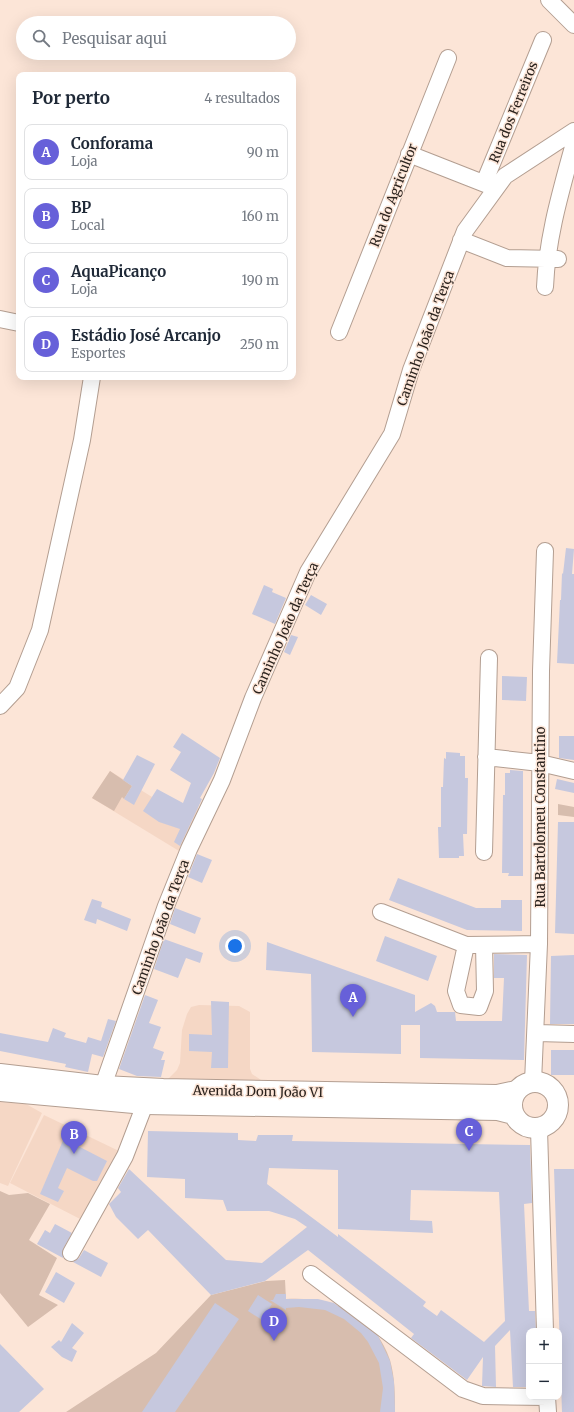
<!DOCTYPE html>
<html lang="pt">
<head>
<meta charset="utf-8">
<style>
	:root { --surface:#fff; --page:#f2f2f3; --text:#1f2937; --muted:#747a83; --line:#e0e1e3; --accent:#6760d9 }
	body { margin:0; font-family:Merriweather,serif; background:var(--page); color:var(--text) }
	.controls { position:absolute; right:12px; bottom:12px; display:grid; overflow:hidden; border-radius:8px; box-shadow:0 4px 16px #0002 }
	.controls button { width:36px; height:36px; display:grid; place-items:center; padding:0; border:0; border-bottom:1px solid var(--line); background:var(--surface); color:var(--text); font:20px sans-serif }
	.you { position:absolute; left:235px; top:946px; width:14px; height:14px; margin:-10px; border:3px solid #fff; border-radius:50%; background:#1a73e8; box-shadow:0 0 0 6px #1a73e833 }
	.badge { display:grid; place-items:center; width:26px; height:26px; border-radius:50%; background:var(--accent); color:#fff; font-size:13px; font-weight:700 }
	.pin { position:absolute; translate:-50% -33px; filter:drop-shadow(0 1px 2px #0008) }
	.pin::after { content:''; position:absolute; top:21px; width:14px; height:12px; background:inherit; clip-path:polygon(0 0,100% 0,50% 100%) }
	.list { margin:0; padding:0; list-style:none }
	h2 { display:flex; justify-content:space-between; align-items:center; height:52px; margin:0; padding:0 16px; font-size:17px }
	h2 small { font-size:13px; font-weight:400; color:var(--muted) }
	.list li { display:grid; grid-template-columns:26px 1fr auto; gap:12px; align-items:center; box-sizing:border-box; height:56px; margin:0 8px 8px; padding:0 8px; border:1px solid var(--line); border-radius:8px }
	.list b { display:block; font-size:15px; white-space:nowrap }
	.list p { margin:0; font-size:13px; white-space:nowrap; color:var(--muted) }
	.list em { font-size:13px; font-style:normal; color:var(--muted) }
	.icon { flex:none; width:22px; height:22px; fill:none; stroke:currentColor; stroke-width:2; stroke-linecap:round; stroke-linejoin:round }
	.map { position:relative; flex:none; width:574px; height:1412px; overflow:hidden }
	.search { position:absolute; background:var(--surface); box-shadow:0 4px 16px #0002; left:16px; top:16px; width:280px; height:44px; display:flex; align-items:center; gap:10px; box-sizing:border-box; padding:0 14px; border-radius:22px; color:var(--muted); font-size:15px }
	.panel { position:absolute; background:var(--surface); box-shadow:0 4px 16px #0002; left:16px; top:72px; width:280px; height:308px; border-radius:8px }
	.map>svg:first-child { display:block }
	.built { fill:#f5d7c5 }
	.green { fill:#d7bdae }
	.building { fill:#c6c8de; fill-rule:evenodd }
	.lines { fill:none; stroke-linecap:round; stroke-linejoin:round }
	.minor-casing { stroke:#b39e91; stroke-width:18 }
	.major-casing { stroke:#b39e91; stroke-width:22 }
	.minor { stroke:#fff; stroke-width:16 }
	.major { stroke:#fff; stroke-width:20 }
	.labels { text-anchor:middle; stroke-width:3; stroke-linejoin:round; paint-order:stroke }
	.street-label { font-size:13px; fill:#2b231e; stroke:#fce5d7 }
</style>
</head>
<body>
<div class="map">
<svg width="574" height="1412" viewBox="0 0 574 1412">
	<rect width="100%" height="100%" fill="#fce5d7"/>
	<!-- built -->
	<path class="built" d="M110,771L178,813L195,807L203,810L184,854L92,798Z
		M199,1005L239,1006L250,1012V1069L252,1074L264,1082L168,1079L177,1070L180,1063L182,1030L187,1014L191,1007Z
		M0,1102L26,1104L42,1113L8,1186L0,1183Z
		M44,1115L119,1151L84,1221L10,1183Z"/>
	<!-- green -->
	<path class="green" d="M110,771L132,786L124,799L122,797L114,811L92,798Z
		M558,804L574,807V817L558,815Z
		M0,1191L9,1195L28,1193L50,1204L29,1240L57,1258L39,1295L58,1305L28,1327L0,1293Z
		M285,1280L286,1299C332,1296 375,1314 390,1360C395,1377 395,1395 395,1412H66L156,1353L211,1295L266,1281Z"/>
	<!-- building -->
	<path class="building" d="M566,548L574,549L572,574H574V664L557,663L560,600H561L562,573L563,574Z
		M264,585L273,589L272,592L286,598L275,624L252,614Z
		M311,595L327,604L321,615L305,605Z
		M291,635L298,637L290,655L284,652Z
		M502,676L527,677L526,701L502,700Z
		M182,733L220,758L214,773L200,798L202,799L180,846L174,842L180,829L159,822L143,811L157,789L183,803L191,783L170,770L181,752L173,747Z
		M559,736H574V760L559,758Z
		M446,752L460,753V756H465V778H468L467,834H463L464,856H459V858H439L438,827H441V787H443L444,758L446,759Z
		M137,755L155,764L134,805L124,799L132,786L123,780Z
		M510,770L523,771V876H508L509,873H502L503,795H505V773H510Z
		M557,779L574,783V793L555,789Z
		M558,822H574V934L555,933Z
		M197,854L212,860L202,883L188,877Z
		M398,878L476,908H501V900H522V931L467,930L389,900Z
		M92,899L102,902L101,907L131,919L127,931L97,919L96,924L84,920Z
		M175,908L201,918L195,934L170,924Z
		M385,936L437,956L428,981L376,961Z
		M164,939L203,953L200,963L186,958L178,978L154,969Z
		M267,942L415,995V1012L431,1003L435,1006L437,1012H455L456,1021H502L504,978H494V954L527,955L524,1060L420,1058V1025H401V1054L312,1052L311,974L266,970Z
		M574,955V1024H550L551,956Z
		M145,995L158,1000L149,1023L161,1027L153,1048L164,1052L161,1060H165L161,1077L137,1076L119,1069Z
		M211,1001L229,1002L228,1068H211L212,1052L189,1051V1034L212,1035Z
		M108,1019L116,1021L103,1057L92,1054L88,1072L65,1067L66,1064L0,1051V1033L48,1042L53,1028L66,1033L64,1037L86,1043L88,1037L101,1041Z
		M551,1050H574V1075H551Z
		M67,1131L81,1138L78,1146L107,1161L97,1181H93L67,1168L58,1188L64,1191L58,1202L40,1194Z
		M148,1131L238,1133V1140L256,1141L258,1135H293L292,1141L530,1145L532,1203L524,1204L529,1311H535L536,1331H529V1387H513L510,1330L495,1346L496,1387L482,1386L483,1357L467,1380L411,1338L414,1334L308,1250L265,1281L211,1295L148,1230L138,1239L116,1217L109,1204L121,1192L118,1188L129,1169L226,1260L262,1263L307,1227L295,1219L269,1211H227L223,1200L185,1198V1179L147,1177ZM269,1168L338,1170V1229L433,1233L432,1221L410,1220L411,1190L499,1192L505,1321L484,1342L441,1310L437,1316L423,1306L426,1302L338,1234V1237L267,1184Z
		M554,1169H574V1412H562Z
		M55,1224L72,1233L63,1249V1258L37,1244L45,1230L50,1233Z
		M84,1250L108,1263L101,1277L73,1262L79,1258Z
		M56,1272L75,1283L64,1303L45,1292Z
		M276,1294H286V1299H318L334,1303L378,1336L390,1361L394,1382L395,1412H380L383,1388L379,1363L368,1342L361,1333L344,1319L325,1310L299,1307L286,1308V1310L270,1300H273Z
		M258,1295L272,1304L262,1320L248,1311Z
		M215,1303L239,1319L175,1412H142Z
		M72,1323L84,1333L72,1348L77,1351L72,1362L62,1357L51,1347L59,1340L61,1342Z
		M0,1344L44,1389L19,1412H0Z"/>
	<g class="lines">
		<!-- minor casing -->
		<g class="minor-casing">
			<path id="minor" d="M549,0L574,25
				M409,154L493,187
				M484,183L543,40
				M461,240L507,258L558,259
				M545,287C547,237 561,191 574,143
				M0,319L19,323
				M339,332L448,58
				M0,706L17,688L40,630L82,440L92,377
				M486,757L540,763L574,771
				M484,852L489,658
				M381,912L466,945L539,944
				M466,945L456,991L461,1005L479,1007L485,991L484,945
				M537,1033L574,1034
				M533,1082L539,944L541,671L545,551
				M103,1086L166,906L189,849L222,780L253,698L308,572L392,434L411,370L465,231L505,176L574,131
				M539,1129L545,1331
				M71,1253L125,1156L145,1104
				M311,1274L463,1389L483,1396L547,1397
				M547,1397L548,1412"/>
		</g>
		<!-- major casing -->
		<g class="major-casing">
			<path id="major" d="M0,1074L103,1086L163,1089L497,1095L516,1091
				M512 1105a23 23 0 1 1 46 0a23 23 0 1 1-46 0Z
				M0,1091L145,1104L498,1110L513,1114"/>
		</g>
		<!-- minor -->
		<use href="#minor" class="minor"/>
		<!-- major -->
		<use href="#major" class="major"/>
	</g>
	<g class="labels">
		<!-- street labels -->
		<g class="street-label">
			<text transform="translate(513 112) rotate(-68)" y="5">Rua dos Ferreiros</text>
			<text transform="translate(393 195) rotate(-69)" y="5">Rua do Agricultor</text>
			<text transform="translate(425 338) rotate(-70)" y="5">Caminho João da Terça</text>
			<text transform="translate(285 628) rotate(-66)" y="5">Caminho João da Terça</text>
			<text transform="translate(540 817) rotate(-90)" y="5">Rua Bartolomeu Constantino</text>
			<text transform="translate(160 927) rotate(-70)" y="5">Caminho João da Terça</text>
			<text transform="translate(258 1091) rotate(1)" y="5">Avenida Dom João VI</text>
		</g>
	</g>
</svg>
<div class="controls">
<button>+</button>
<button>−</button>
</div>
<div class="you"></div>
<div class="pin badge" style="left:353px;top:1017px">A</div>
<div class="pin badge" style="left:74px;top:1154px">B</div>
<div class="pin badge" style="left:469px;top:1151px">C</div>
<div class="pin badge" style="left:274px;top:1341px">D</div>
<div class="search"><svg class="icon" aria-label="search" viewBox="0 0 24 24"><circle cx="10" cy="10" r="6"/><path d="M15 15l6 6"/></svg>Pesquisar aqui</div>
<section class="panel">
<h2>Por perto<small>4 resultados</small></h2>
<ul class="list">
<li><span class="badge">A</span><div><b>Conforama</b><p>Loja</p></div><em>90 m</em></li>
<li><span class="badge">B</span><div><b>BP</b><p>Local</p></div><em>160 m</em></li>
<li><span class="badge">C</span><div><b>AquaPicanço</b><p>Loja</p></div><em>190 m</em></li>
<li><span class="badge">D</span><div><b>Estádio José Arcanjo</b><p>Esportes</p></div><em>250 m</em></li>
</ul>
</section>
</div>
</body>
</html>
